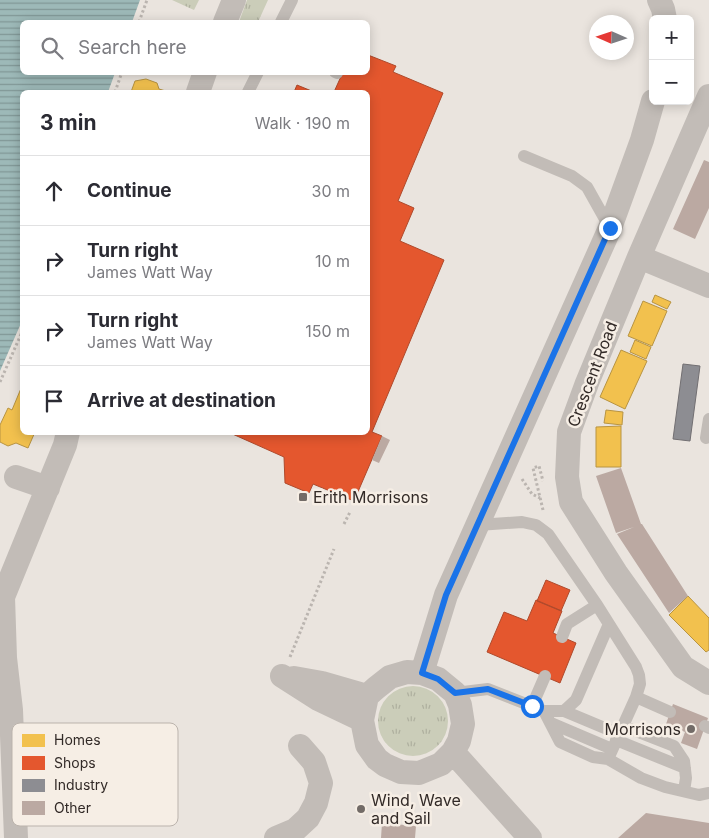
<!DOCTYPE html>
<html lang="en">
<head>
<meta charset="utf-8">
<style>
	:root { --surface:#fff; --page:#f7f7f7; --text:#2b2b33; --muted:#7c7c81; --line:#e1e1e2 }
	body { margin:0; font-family:Inter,sans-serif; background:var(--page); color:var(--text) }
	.controls { position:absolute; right:15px; top:15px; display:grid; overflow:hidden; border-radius:8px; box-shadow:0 2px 12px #0003 }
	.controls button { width:45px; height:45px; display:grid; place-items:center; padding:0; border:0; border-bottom:1px solid var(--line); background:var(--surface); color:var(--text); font:25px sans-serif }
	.compass { position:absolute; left:589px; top:15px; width:45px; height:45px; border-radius:50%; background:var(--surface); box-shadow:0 2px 12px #0003; rotate:273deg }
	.stop { position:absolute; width:15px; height:15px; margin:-11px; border:4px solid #1a73e8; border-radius:50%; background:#fff }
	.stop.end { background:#1a73e8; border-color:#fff; box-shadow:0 1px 5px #0008 }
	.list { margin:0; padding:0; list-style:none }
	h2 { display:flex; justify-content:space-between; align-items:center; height:65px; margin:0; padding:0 20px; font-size:21px }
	h2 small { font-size:16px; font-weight:400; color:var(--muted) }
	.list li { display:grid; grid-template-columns:32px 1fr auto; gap:15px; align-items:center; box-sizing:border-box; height:70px; padding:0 20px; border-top:1px solid var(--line) }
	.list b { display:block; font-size:19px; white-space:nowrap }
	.list p { margin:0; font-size:16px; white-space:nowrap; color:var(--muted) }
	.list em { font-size:16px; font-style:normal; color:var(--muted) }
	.icon { flex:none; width:28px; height:28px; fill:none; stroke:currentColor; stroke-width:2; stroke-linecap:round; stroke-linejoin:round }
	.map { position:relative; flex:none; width:709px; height:838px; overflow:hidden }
	.search { position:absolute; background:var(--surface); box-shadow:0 2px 12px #0003; left:20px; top:20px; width:350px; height:55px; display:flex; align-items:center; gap:12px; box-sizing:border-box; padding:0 18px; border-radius:8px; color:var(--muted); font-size:19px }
	.panel { position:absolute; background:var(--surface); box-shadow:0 2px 12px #0003; left:20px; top:90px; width:350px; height:345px; border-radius:8px }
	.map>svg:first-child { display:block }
	.grass { fill:url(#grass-tufts) }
	.water { fill:url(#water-rules) }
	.homes { fill:#f2c14e; stroke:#b89442 }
	.shops { fill:#e4572e; stroke:#af4a2c }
	.industry { fill:#8d8d92; stroke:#726f72 }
	.building { fill:#bba9a2 }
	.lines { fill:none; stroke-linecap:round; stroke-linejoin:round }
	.path { stroke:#bbb5b0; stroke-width:3; stroke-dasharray:2.5 2.5; stroke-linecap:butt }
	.service { stroke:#c2bcb7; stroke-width:12 }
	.minor { stroke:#c2bcb7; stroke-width:24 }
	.route { stroke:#1a73e8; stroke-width:6 }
	.poi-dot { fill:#726b67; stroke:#f6eee5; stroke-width:2 }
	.labels { text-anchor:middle; stroke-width:5; stroke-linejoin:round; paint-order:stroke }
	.street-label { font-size:16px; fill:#322a27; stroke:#f6eee5 }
	.poi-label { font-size:16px; fill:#322a27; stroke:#f6eee5; text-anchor:start }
	.key { fill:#f6eee5; stroke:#bbb3ac; stroke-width:1 }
	.key-label { font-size:14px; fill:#322a27 }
</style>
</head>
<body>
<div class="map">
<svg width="709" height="838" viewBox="0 0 709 838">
	<defs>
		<pattern id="grass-tufts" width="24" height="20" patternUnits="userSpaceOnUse" patternTransform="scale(1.25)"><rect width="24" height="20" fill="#cbcdb9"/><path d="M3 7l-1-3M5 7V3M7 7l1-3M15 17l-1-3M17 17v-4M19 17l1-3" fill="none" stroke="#afb09f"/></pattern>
		<pattern id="water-rules" width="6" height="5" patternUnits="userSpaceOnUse" patternTransform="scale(1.25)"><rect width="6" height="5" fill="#9db9b8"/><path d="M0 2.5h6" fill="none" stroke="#819796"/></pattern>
	</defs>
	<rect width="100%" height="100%" fill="#eae4de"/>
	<!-- grass -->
	<path class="grass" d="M172,0H199L194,10Z
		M247,0H268L258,22H239Z
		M378 721a35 35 0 1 1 70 0a35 35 0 1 1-70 0Z"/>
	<!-- water -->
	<path class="water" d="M0,0H140L132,22H22V72L115,73L108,92H22V321L0,371Z"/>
	<!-- homes -->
	<path class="homes" d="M146,79L157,83L159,89L169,92H131L135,81Z
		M655,295L671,302L667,309L652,302Z
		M643,301L667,311L652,346L628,336Z
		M635,340L651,347L646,359L630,352Z
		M621,350L647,361L625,409L600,397Z
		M22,386V432H35L28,448L16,443L8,446L0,442V425L8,408L12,410Z
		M606,410L623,412L622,425L604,423Z
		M621,426V467H596V427Z
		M688,596L709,618V650L706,652L669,615Z"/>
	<!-- shops -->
	<path class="shops" d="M368,55L396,66L393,72L443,93L398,201L414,208L400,241L444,260L372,432L382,436L354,501L313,484L309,493L285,483L284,457L228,432H368V92H334L343,72H368Z
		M297,85L314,92H294Z
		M546,580L570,590L561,611L537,601Z
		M536,600L562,611L553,633L576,643L560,683L487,652L504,612L527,621Z"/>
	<!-- industry -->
	<path class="industry" d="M683,364L700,366L690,441L673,439Z"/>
	<!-- building -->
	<path class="building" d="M704,160L709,162V208L695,239L673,229Z
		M382,436L390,440L379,463L372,460Z
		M621,468L641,524H642L688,596L669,613L617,534L634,527L616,533L596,476Z
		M673,704L708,718L697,749L681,743L685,732L666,724Z
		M646,813L709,823V838H618Z
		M382,823L416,826L415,838H381Z"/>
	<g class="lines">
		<!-- path -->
		<path class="path" d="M139,22L147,0
			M115,92L122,72
			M0,382L22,332
			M522,479L532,494L540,498
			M543,510L533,468L539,466L543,481
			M344,524L350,512
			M290,657L334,549"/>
		<!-- service -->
		<path class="service" d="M281,22L292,0
			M335,72L337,73
			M248,92L258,72
			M524,156L572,176L587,187L610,228
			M706,438L709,419
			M478,525L522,522L536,525L548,534L597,605L636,667L639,675L640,684L636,697L608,759
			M562,637L567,624L597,605
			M455,693L488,689L544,711H564L619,734
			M636,697L670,712
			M532,706L545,676
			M544,711L560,742L593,757L608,759L641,778L665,787L699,795L709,793
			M564,711L576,700L609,624
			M551,723L612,749
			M623,726L674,746L684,761L686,778L684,791
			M705,726L709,728
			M616,740L685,768"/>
		<!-- minor -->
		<path class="minor" d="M659,0L663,9L665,19
			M225,22L234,0
			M198,92L205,72
			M709,96L639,257L587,383L569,432L567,477L571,502L616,573L683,667L709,683
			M639,257L709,286
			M16,477L48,488
			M407,672L422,673L438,679L455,693L460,705L463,724L459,741L453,752L441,764L419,773L401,772L385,765L377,759L367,745L362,720L367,696L376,688L390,677Z
			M422,673L446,595L610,228L642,140L653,101
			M282,676L318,699L362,720
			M294,678L322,683L367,696
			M453,752L530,838
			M16,838L11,710L5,658L3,597L65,445L68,432
			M276,838L295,830L308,818L316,803L321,783L314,762L300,746"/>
	</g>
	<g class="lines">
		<!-- route -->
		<path class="route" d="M532,706L488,689L455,693L438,679L422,673L446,595L610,228"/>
	</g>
	<!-- markers -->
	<g class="poi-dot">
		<rect x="298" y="492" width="10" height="10" rx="2.5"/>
		<circle cx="691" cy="729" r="5"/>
		<circle cx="361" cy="809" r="5"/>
	</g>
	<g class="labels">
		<!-- street labels -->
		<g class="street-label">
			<text transform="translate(592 374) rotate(-69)" y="6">Crescent Road</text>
		</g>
		<!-- poi labels -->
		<g class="poi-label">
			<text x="313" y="503">Erith Morrisons</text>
			<text x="681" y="735" text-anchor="end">Morrisons</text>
			<text x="371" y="806">Wind, Wave<tspan x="371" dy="18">and Sail</tspan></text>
		</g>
	</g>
	<!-- legend -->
	<rect x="12" y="723" width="166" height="103" rx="8" class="key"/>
	<rect x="22" y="734" width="23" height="13" fill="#f2c14e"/>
	<rect x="22" y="756" width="23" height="14" fill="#e4572e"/>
	<rect x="22" y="779" width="23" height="13" fill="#8d8d92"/>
	<rect x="22" y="801" width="23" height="14" fill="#bba9a2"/>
	<g class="key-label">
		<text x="54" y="745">Homes</text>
		<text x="54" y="768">Shops</text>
		<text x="54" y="790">Industry</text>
		<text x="54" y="813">Other</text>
	</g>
</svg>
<div class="controls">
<button>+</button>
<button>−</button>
</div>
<svg class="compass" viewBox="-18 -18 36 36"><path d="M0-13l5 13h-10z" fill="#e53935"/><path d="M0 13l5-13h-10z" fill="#7c7c81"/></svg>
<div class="stop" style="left:532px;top:706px"></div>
<div class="stop end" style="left:610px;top:228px"></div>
<div class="search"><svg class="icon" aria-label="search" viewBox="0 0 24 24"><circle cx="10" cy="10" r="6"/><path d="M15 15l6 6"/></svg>Search here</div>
<section class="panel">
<h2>3 min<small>Walk · 190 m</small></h2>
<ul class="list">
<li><svg class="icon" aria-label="ahead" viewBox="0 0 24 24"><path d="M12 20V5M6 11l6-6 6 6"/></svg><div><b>Continue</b></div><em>30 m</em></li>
<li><svg class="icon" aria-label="right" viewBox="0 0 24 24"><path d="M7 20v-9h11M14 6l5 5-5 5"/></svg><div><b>Turn right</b><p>James Watt Way</p></div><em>10 m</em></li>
<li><svg class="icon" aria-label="right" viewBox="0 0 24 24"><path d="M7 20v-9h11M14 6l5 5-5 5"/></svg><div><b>Turn right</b><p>James Watt Way</p></div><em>150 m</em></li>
<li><svg class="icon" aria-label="arrive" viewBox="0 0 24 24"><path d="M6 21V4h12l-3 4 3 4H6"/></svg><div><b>Arrive at destination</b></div></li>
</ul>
</section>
</div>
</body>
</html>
